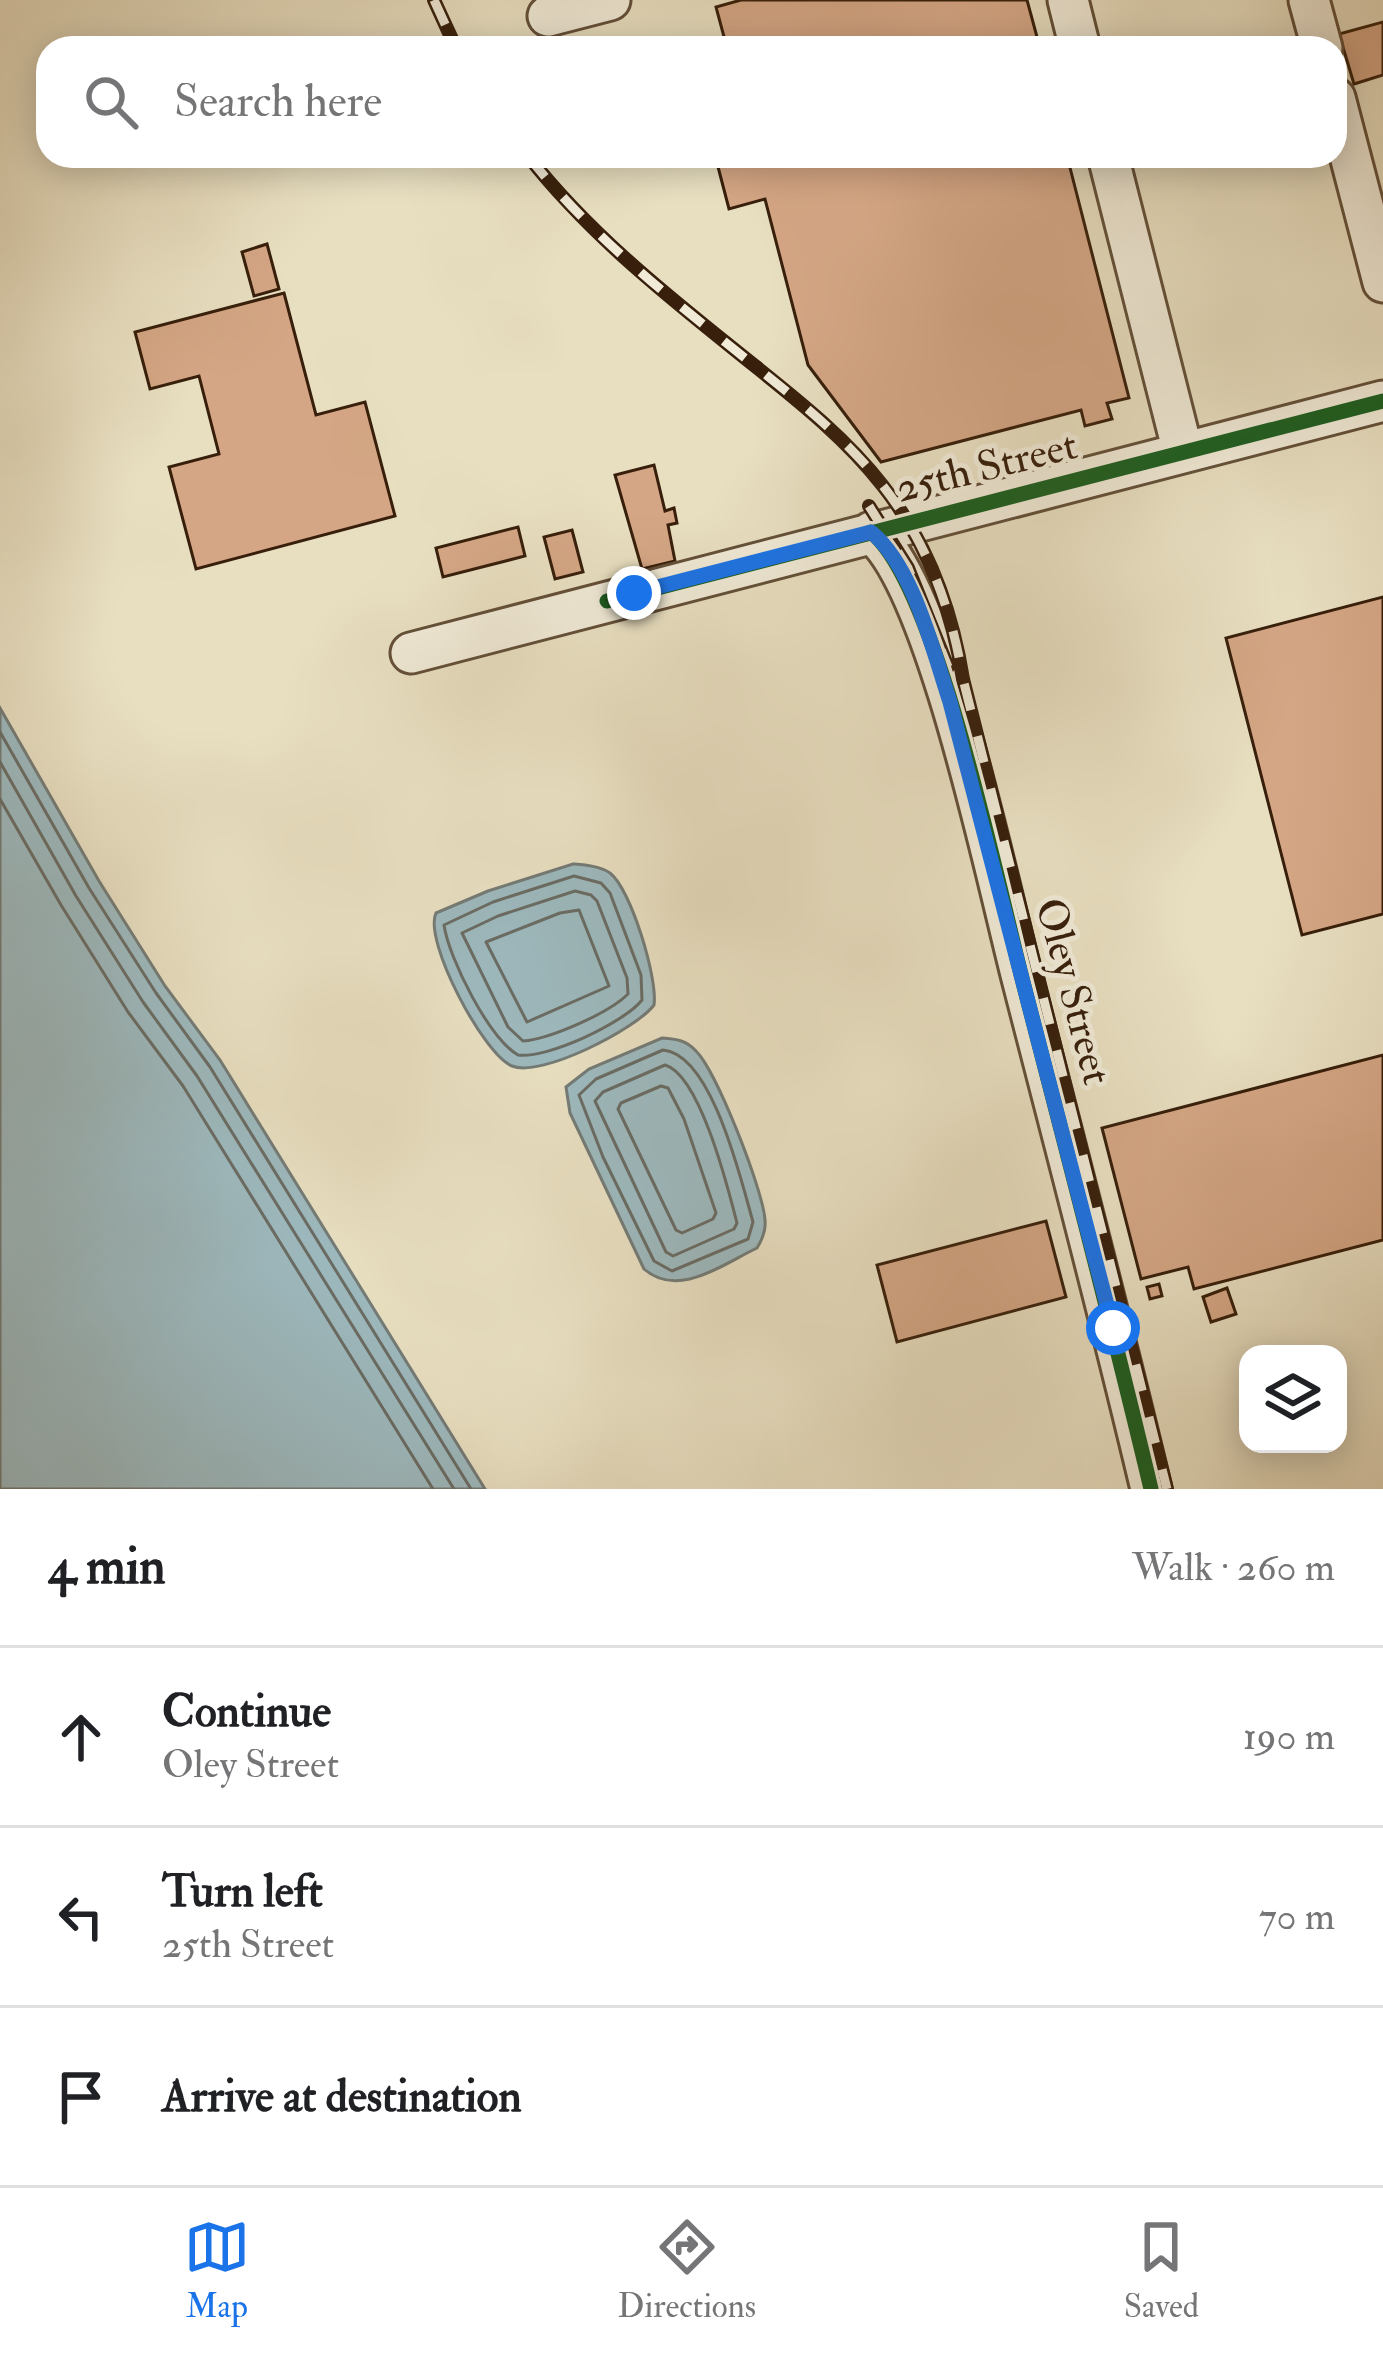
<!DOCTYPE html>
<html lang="en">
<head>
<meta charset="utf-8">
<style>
	:root { --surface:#fff; --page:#f2f2f2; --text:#202124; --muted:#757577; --line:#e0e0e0; --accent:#1a73e8 }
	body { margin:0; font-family:"IM FELL Double Pica",serif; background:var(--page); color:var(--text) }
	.controls { position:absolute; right:36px; bottom:36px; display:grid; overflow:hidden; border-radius:24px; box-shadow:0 6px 30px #0003 }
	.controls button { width:108px; height:108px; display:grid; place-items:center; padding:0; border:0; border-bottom:3px solid var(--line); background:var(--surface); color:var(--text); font:60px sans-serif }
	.stop { position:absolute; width:36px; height:36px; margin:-27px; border:9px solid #1a73e8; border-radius:50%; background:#fff }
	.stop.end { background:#1a73e8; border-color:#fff; box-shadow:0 3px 12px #0008 }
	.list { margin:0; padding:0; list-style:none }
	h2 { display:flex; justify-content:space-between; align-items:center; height:156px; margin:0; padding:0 48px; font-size:51px }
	h2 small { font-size:39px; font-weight:400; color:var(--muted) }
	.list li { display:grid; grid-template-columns:78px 1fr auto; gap:36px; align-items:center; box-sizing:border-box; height:180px; padding:0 48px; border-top:3px solid var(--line) }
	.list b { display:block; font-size:45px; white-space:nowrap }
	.list p { margin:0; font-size:39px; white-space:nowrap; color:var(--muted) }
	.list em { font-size:39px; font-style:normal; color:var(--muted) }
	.icon { flex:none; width:66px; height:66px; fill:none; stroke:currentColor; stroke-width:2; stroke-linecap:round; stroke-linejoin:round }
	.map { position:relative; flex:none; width:1383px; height:1489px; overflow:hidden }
	.search { position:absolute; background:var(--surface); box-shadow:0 6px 30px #0003; left:36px; right:36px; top:36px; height:132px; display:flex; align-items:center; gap:30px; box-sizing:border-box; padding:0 42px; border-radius:36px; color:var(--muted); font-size:45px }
	.sheet { height:696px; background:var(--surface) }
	nav { display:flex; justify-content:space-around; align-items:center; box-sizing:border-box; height:168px; border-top:3px solid var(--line); background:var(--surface); font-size:33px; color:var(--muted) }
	nav a { display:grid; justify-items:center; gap:6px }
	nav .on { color:var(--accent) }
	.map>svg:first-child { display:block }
	.water { fill:#9db9be; stroke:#747b76; stroke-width:3 }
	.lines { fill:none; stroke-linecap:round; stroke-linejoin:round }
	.shore { stroke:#6a6c64; stroke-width:3 }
	.building { fill:#d4a685; stroke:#371f0b; stroke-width:3 }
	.minor-casing { stroke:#634f38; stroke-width:45 }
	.minor { stroke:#f0ead7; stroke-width:39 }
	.rail-casing { stroke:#371f0b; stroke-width:14 }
	.rail { stroke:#f0ead7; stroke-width:9; stroke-dasharray:27; stroke-linecap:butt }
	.cycleway-casing { stroke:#f0ead7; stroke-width:22 }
	.cycleway { stroke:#1b5e20; stroke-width:15 }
	.route { stroke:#1a73e8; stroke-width:15 }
	.labels { text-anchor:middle; stroke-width:10; stroke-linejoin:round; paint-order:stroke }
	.street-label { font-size:42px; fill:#371f0b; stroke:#f0ead7 }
</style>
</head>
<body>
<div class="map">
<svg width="1383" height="1489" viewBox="0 0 1383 1489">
	<rect width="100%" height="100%" fill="#e8dfc1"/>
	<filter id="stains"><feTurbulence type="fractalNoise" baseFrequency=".00167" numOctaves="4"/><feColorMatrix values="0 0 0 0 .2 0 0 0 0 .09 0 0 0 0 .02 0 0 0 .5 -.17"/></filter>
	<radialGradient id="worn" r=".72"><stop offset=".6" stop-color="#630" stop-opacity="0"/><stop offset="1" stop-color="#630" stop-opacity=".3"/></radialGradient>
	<!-- water -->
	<path class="water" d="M0,708L99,881L165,986L220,1060L485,1489H0Z
		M573,864C585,865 600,866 610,873C631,889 658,979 654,1005C636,1029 541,1078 512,1066C484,1055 423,941 436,913L488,891Z
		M662,1038C676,1039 686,1040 696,1051C717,1072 763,1190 765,1220C766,1230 762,1240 757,1248C723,1264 678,1299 644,1269L570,1113L566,1087L589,1069Z"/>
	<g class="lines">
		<!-- shore -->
		<path class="shore" d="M0,732L89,888L156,993L210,1067L471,1489
			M0,762L76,896L143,1002L197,1076L454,1489
			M0,799L61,905L128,1012L183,1086L433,1489
			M574,876L601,883L610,893L641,975L642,1000C624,1023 547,1059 518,1055C489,1038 449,959 444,925L493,902Z
			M575,891L591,895L597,901L627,978L628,994C609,1013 550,1039 523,1041L508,1027L462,933L498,916Z
			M579,910L609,986L527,1022L486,942L560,913Z
			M663,1050C712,1054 741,1180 753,1222L748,1239L672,1271L654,1261L603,1157L579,1095L596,1079Z
			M665,1065C700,1075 728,1188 737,1223L734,1229L673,1256L666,1252L595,1101L603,1092Z
			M661,1086L668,1088L684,1119L716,1213L713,1219L682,1233L676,1230L618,1109L621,1103Z"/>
	</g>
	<!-- building -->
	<path class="building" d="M741,0H1027L1040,48H727L716,7Z
		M1383,22V75L1354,84L1339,34Z
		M744,156H1067L1129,398L1107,403L1112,419L1085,426L1081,410L881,462L808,365L765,199L729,209L717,163Z
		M267,244L279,289L254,296L242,252Z
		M284,293L316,415L365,402L395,516L196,569L169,467L219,454L199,376L150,389L135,332Z
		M654,465L665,511L674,508L677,523L668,525L675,561L642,569L615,475Z
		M518,527L525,556L443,577L436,548Z
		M572,530L583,572L555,579L544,537Z
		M1383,597V914L1302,935L1226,638Z
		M1383,1055V1240L1194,1289L1188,1267L1141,1279L1102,1128Z
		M1046,1221L1066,1297L897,1342L877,1265Z
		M1159,1284L1162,1296L1150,1299L1147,1287Z
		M1227,1288L1236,1314L1211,1322L1203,1297Z"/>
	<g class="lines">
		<!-- minor casing -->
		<g class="minor-casing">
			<path id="minor" d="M1068,0L1080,48
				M1309,0L1322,48
				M548,16L610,0
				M1335,98L1383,282
				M1108,156L1183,452
				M871,532C938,586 999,892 1024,986C1067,1153 1111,1320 1151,1489
				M411,653L1383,401"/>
		</g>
		<!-- minor -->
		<use href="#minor" class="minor"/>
		<!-- rail casing -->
		<g class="rail-casing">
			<path id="rail" d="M434,0L456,48
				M528,156C587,231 660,290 735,350C787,392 842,433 883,486C927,542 952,610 963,679L1167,1489
				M869,506L908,568L948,667"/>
		</g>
		<!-- rail -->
		<use href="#rail" class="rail"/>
		<!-- cycleway casing -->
		<g class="cycleway-casing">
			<path id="cycleway" d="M871,532C938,586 999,892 1024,986C1067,1153 1111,1320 1151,1489
				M607,601L1383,401"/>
		</g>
		<!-- cycleway -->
		<use href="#cycleway" class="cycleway"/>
	</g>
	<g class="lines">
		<!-- route -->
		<path class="route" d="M634,593L871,532C913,566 933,651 950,702L1113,1328"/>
	</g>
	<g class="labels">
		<!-- street labels -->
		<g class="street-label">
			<text transform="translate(986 465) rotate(-14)" y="15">25th Street</text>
			<text transform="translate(1075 991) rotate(75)" y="15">Oley Street</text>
		</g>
	</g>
	<rect width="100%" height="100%" filter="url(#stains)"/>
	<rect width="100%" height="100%" fill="url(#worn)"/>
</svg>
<div class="controls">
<button><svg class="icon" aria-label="layers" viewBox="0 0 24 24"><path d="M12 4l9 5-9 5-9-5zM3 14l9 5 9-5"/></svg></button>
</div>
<div class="stop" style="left:1113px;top:1328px"></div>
<div class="stop end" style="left:634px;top:593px"></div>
<div class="search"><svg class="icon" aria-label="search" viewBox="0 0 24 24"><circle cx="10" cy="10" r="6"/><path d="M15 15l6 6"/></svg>Search here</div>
</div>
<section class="sheet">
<h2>4 min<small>Walk · 260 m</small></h2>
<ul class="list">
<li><svg class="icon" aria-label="ahead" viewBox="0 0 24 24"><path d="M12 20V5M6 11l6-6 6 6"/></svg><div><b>Continue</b><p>Oley Street</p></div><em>190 m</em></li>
<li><svg class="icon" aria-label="left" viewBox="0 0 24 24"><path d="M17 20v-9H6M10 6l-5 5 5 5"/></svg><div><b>Turn left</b><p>25th Street</p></div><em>70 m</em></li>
<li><svg class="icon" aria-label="arrive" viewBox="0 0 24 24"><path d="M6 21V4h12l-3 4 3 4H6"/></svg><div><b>Arrive at destination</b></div></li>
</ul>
</section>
<nav>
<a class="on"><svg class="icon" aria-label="map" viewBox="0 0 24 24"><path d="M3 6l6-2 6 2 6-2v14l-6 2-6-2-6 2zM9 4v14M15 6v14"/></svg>Map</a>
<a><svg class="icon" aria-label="directions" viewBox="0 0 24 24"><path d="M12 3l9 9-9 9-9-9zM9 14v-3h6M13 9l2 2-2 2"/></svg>Directions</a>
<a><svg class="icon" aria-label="saved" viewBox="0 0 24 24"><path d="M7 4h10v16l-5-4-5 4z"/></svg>Saved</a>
</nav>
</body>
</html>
